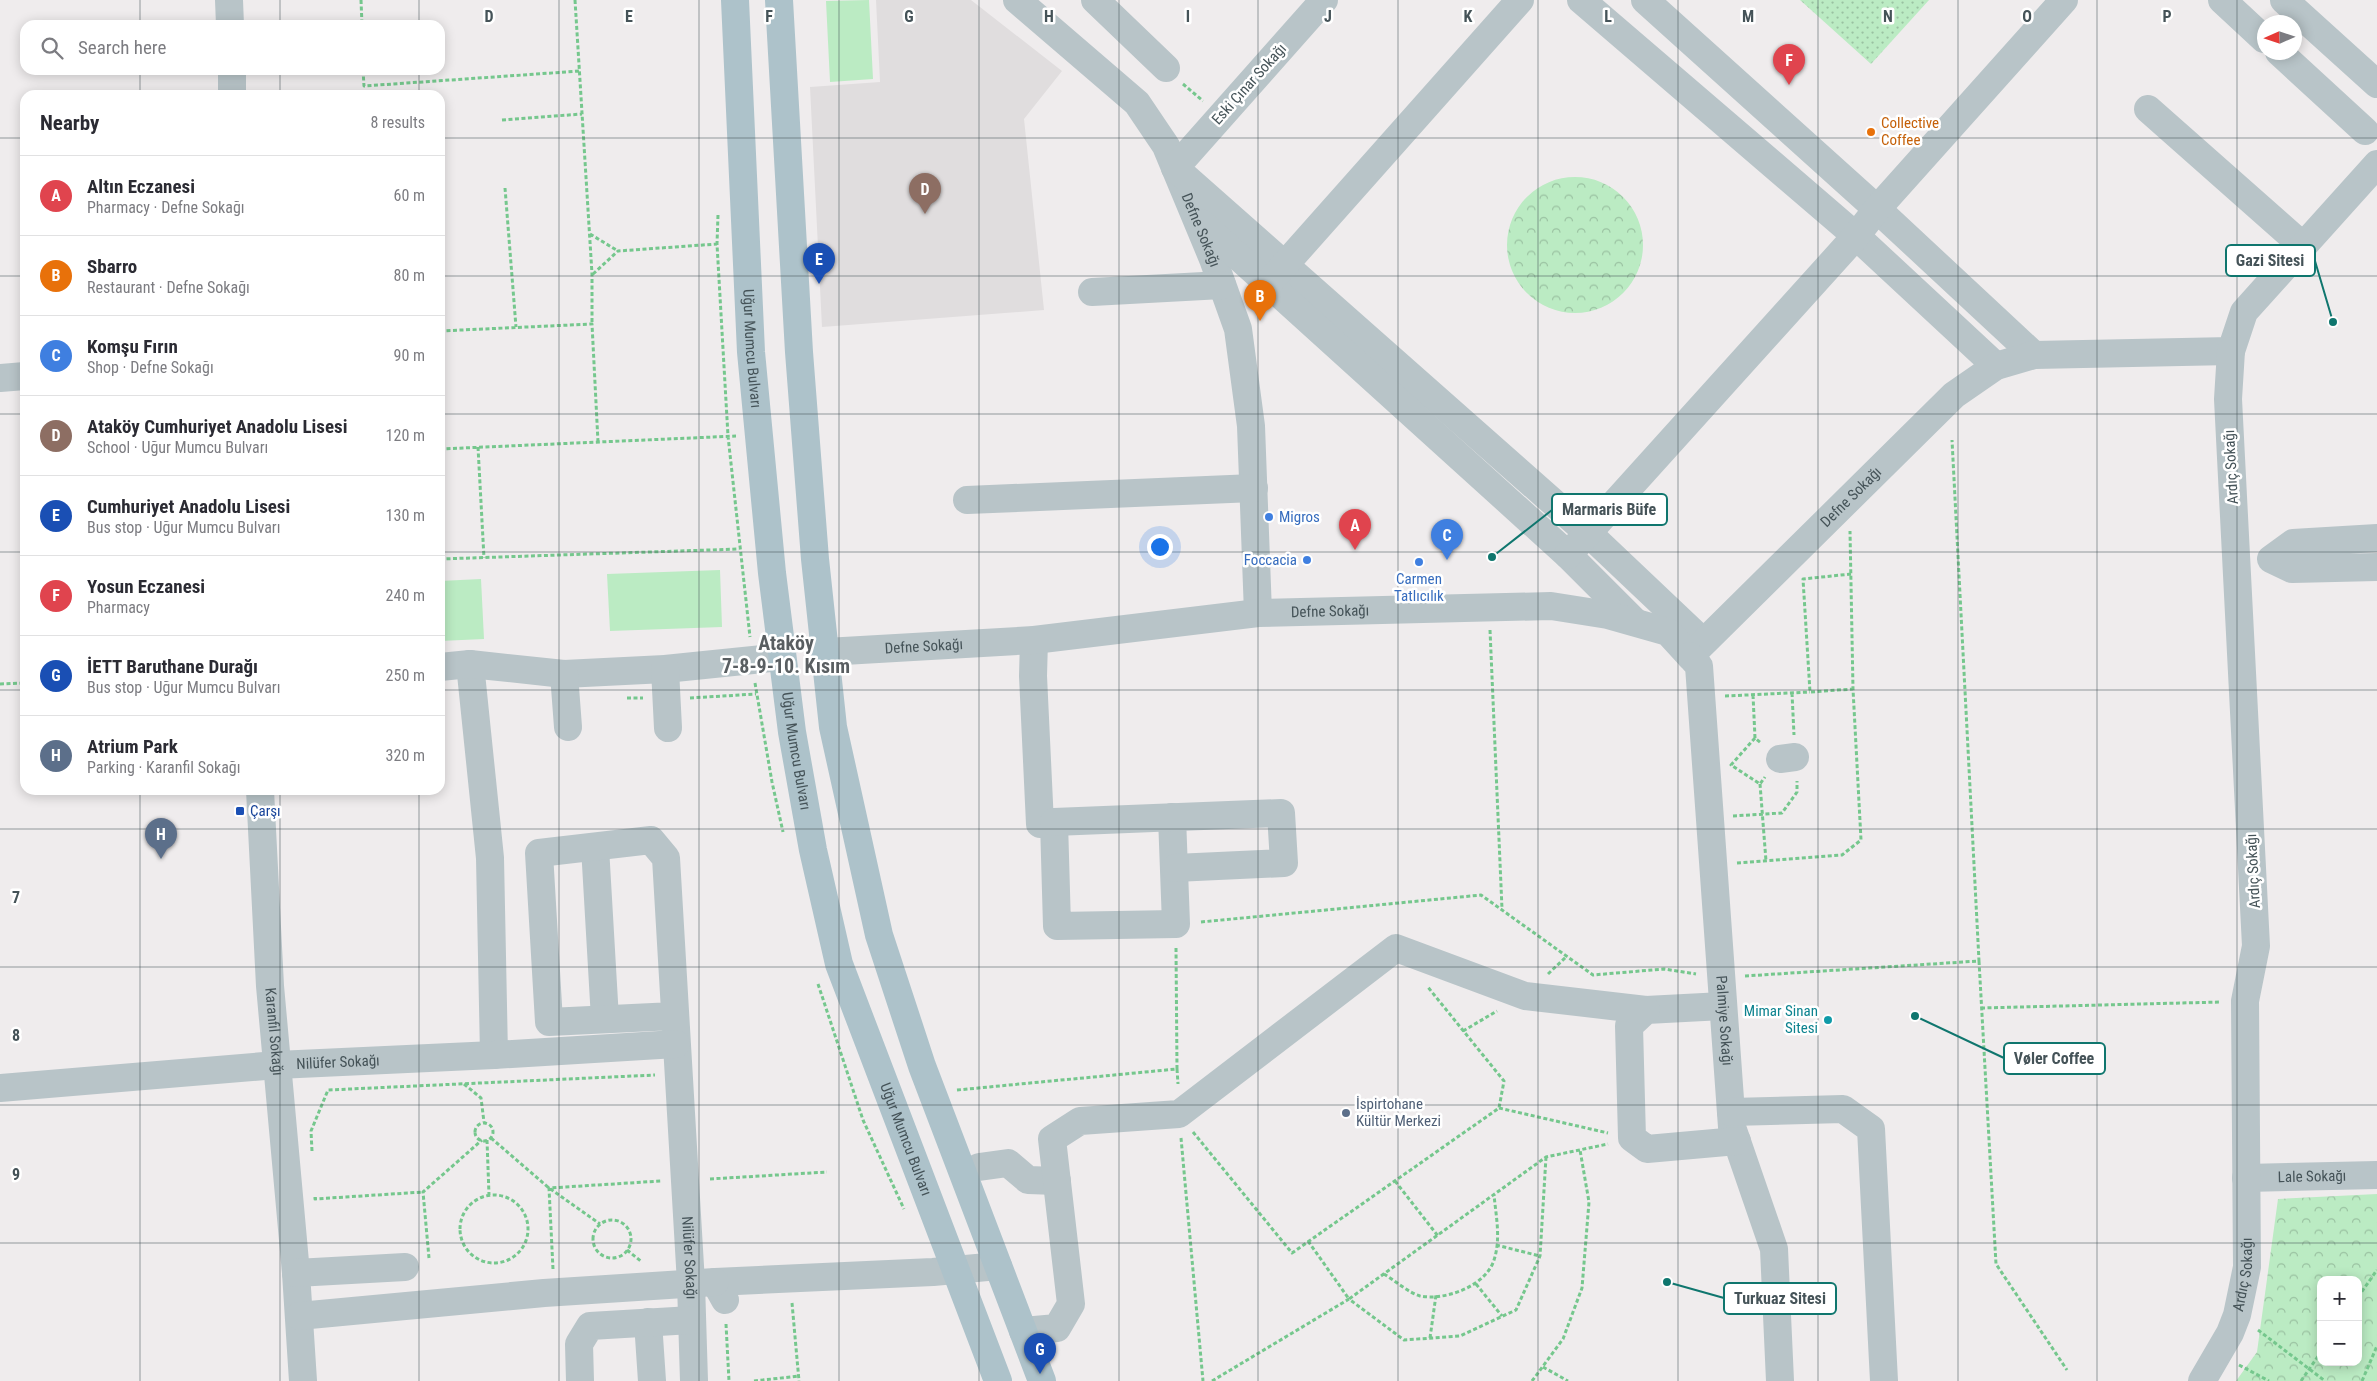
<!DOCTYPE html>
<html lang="en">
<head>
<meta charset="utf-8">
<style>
	:root { --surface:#fff; --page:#f7f7f7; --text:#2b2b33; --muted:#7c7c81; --line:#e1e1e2; --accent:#2295d3 }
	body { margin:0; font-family:"Roboto Condensed",sans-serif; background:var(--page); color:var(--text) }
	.controls { position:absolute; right:15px; bottom:15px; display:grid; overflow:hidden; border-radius:10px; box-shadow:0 2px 12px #0003 }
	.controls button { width:45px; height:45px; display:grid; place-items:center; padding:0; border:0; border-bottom:1px solid var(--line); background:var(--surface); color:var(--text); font:25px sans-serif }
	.compass { position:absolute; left:2257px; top:15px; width:45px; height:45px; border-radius:50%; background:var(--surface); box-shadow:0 2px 12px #0003; rotate:267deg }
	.you { position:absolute; left:1159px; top:546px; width:18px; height:18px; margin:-12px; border:4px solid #fff; border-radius:50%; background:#1a73e8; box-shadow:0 0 0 8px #1a73e833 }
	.badge { display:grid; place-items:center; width:32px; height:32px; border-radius:50%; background:var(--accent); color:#fff; font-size:16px; font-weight:700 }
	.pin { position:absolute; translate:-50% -41px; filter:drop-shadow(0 1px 2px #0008) }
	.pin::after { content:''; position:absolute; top:26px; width:18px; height:15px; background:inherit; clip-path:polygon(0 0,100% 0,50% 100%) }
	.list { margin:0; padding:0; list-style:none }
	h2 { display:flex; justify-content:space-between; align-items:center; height:65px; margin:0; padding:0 20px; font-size:21px }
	h2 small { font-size:16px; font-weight:400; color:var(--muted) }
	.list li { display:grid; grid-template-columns:32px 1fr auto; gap:15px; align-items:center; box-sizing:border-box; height:80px; padding:0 20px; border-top:1px solid var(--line) }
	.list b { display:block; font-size:19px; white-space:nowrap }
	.list p { margin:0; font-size:16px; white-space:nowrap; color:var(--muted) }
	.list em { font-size:16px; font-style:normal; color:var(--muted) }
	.icon { flex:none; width:28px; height:28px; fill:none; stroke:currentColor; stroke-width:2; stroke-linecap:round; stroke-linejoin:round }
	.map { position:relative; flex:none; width:2377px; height:1381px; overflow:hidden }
	.search { position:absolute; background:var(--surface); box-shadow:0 2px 12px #0003; left:20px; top:20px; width:425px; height:55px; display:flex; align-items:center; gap:12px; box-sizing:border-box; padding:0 18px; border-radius:15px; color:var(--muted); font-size:19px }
	.panel { position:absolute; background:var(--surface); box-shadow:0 2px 12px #0003; left:20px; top:90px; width:425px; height:705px; border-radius:15px }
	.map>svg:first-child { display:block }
	.education { fill:#e0ddde }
	.grass { fill:url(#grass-dots) }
	.forest { fill:url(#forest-crowns); fill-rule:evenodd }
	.pitch { fill:#bbebc3 }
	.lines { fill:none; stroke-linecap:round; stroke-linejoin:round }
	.path { stroke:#75c78d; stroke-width:3; stroke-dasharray:4 2.5; stroke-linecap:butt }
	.minor { stroke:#b8c4c8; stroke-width:28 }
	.major { stroke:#adc2ca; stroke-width:28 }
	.grid { fill:none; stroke:#455358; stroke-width:1; stroke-opacity:0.55 }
	.food-dot { fill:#e8710a; stroke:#fff; stroke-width:2 }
	.shop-dot { fill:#3f7fe0; stroke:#fff; stroke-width:2 }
	.transit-dot { fill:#1a4fb4; stroke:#fff; stroke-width:2 }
	.culture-dot { fill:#0f9aa8; stroke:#fff; stroke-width:2 }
	.service-dot { fill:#5c6f8a; stroke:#fff; stroke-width:2 }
	.labels { text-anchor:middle; stroke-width:5; stroke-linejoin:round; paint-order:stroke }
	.street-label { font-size:15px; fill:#455358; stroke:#fff }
	.food-label { font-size:15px; fill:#c56008; stroke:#fff; text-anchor:start }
	.shop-label { font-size:15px; fill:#366cbe; stroke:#fff; text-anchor:start }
	.transit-label { font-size:15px; fill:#164399; stroke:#fff; text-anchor:start }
	.culture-label { font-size:15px; fill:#0d838f; stroke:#fff; text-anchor:end }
	.service-label { font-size:15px; fill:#4e5e75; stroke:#fff; text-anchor:start }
	.district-label { font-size:20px; font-weight:bold; fill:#595e61; stroke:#fff }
	.grid-label { font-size:16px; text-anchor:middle; font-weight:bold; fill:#455358; stroke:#fff; stroke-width:5; stroke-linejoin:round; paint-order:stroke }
	.leader { fill:none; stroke:#0f766e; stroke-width:2 }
	.callout-dot { fill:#0f766e; stroke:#fff; stroke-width:2 }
	.callout { fill:#fff; stroke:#0f766e; stroke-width:2 }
	.callout-label { font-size:16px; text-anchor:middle; font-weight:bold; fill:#455358 }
</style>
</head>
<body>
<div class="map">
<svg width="2377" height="1381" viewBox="0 0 2377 1381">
	<defs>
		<pattern id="grass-dots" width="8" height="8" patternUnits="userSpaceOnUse" patternTransform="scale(1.25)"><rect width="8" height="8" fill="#bbebc3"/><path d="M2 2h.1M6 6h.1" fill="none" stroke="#9ac1a1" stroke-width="1.8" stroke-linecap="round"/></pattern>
		<pattern id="forest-crowns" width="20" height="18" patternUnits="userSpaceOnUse" patternTransform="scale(1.25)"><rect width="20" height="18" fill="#bbebc3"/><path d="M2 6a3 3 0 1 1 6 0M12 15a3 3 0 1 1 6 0" fill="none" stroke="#9ac1a1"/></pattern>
	</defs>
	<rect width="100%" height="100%" fill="#efeced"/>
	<!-- education -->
	<path class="education" d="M876,0H971L1062,71L1024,119L1044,310L822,327L810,87L880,82Z"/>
	<!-- grass -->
	<path class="grass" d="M1800,0H1929L1871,64Z"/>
	<!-- forest -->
	<path class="forest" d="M1507 245a68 68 0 1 1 136 0a68 68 0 1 1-136 0Z
		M2377,1194V1381H2236L2257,1352L2278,1199ZM2321,1280H2358V1362H2321Z"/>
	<!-- pitch -->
	<path class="pitch" d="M869,0L873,79L830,82L826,1Z
		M720,570L722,627L610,631L607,574Z
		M481,579L484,639L440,641V581Z"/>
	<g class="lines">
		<!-- path -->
		<path class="path" d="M361,0L362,25
			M575,0L592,274V324
			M363,70L364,86L580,71
			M1183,84L1203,101
			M502,120L582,114
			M505,188L516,327
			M718,215L717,244L728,436L750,637
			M590,234L618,251
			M593,274L618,251L717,244
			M440,331L592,324L598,442
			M478,447L484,558
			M440,449L736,436
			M440,559L739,549
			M1851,574L1803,579L1810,692L1853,689
			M1490,630L1502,909
			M755,683L772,782L783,832
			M0,684L25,683
			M1792,693L1794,735
			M1753,695L1755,738L1761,743
			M1725,696L1810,692
			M627,698H643
			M690,698L756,694
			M1755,738L1731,765L1760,784L1765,777
			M1760,784L1766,861
			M1733,816L1782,813L1797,792V781
			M1737,863L1842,855L1861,840L1853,689L1850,531
			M1201,922L1481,895L1593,975L1664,969L1696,974
			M1176,948L1177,1069
			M1979,961L1996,1264L2067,1370
			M1548,974L1567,956
			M1745,976L1979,961L1952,440
			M818,984L863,1120L904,1209
			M1981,1008L2221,1002
			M1463,1031L1497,1011
			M464,1084L481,1098L484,1122
			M957,1090L1177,1069L1178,1084
			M1499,1108L1608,1133
			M475 1132a9 9 0 1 1 18 0a9 9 0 1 1-18 0Z
			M1193,1132L1292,1253L1499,1108L1504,1081L1427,986
			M491,1138L549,1188L600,1224
			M1181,1138L1203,1381
			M487,1140L489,1195
			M312,1151L311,1131L328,1090L655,1075
			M710,1179L827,1172
			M1395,1181L1438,1236
			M460 1229a34 34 0 1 1 68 0a34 34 0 1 1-68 0Z
			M315,1197V1199L423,1192
			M593 1239a19 19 0 1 1 38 0a19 19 0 1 1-38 0Z
			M1308,1241L1349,1299L1546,1157L1608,1144
			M1496,1245L1540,1256
			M627,1250L642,1262
			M429,1258L423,1192L482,1140
			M553,1269L549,1188L661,1181
			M1384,1274C1394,1280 1409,1293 1420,1296C1445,1301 1486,1286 1494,1260C1501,1239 1496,1216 1494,1195
			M1476,1284L1502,1316
			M2358,1297L2377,1270
			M792,1303L799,1381
			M726,1324L729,1381
			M2258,1330L2325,1381
			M1430,1338L1436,1295
			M2239,1365L2269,1381
			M1543,1367L1568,1381
			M754,1381L799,1376
			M1212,1381L1349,1299L1404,1340L1460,1336L1516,1310L1540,1256L1546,1157
			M1532,1381L1563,1339L1582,1288L1589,1202L1580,1150
			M2301,1381L2321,1352
			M2362,1381L2377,1346"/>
		<!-- minor -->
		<g class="minor">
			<path d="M229,0L230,25"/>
			<path id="s1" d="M1017,0L1137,103L1166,146L1213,259L1238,329L1251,426L1258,613"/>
			<path d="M1095,0L1166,68"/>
			<path d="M1324,0L1175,168L1588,533L1701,640"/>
			<path d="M1581,0L1856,236L1996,366"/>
			<path d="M1645,0L1877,209L2034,355"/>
			<path d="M2222,0L2264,39"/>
			<path d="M2284,0L2377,84"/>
			<path d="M2279,52L2365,131"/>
			<path d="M232,70V95"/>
			<path d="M2148,109L2303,246"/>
			<path d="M1201,223L1568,555L1635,622"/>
			<path d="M1273,278L1520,0"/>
			<path d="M1092,292L1222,285"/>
			<path d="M0,378L25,376"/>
			<path d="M967,500L1254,488"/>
			<path d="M2377,538L2293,543L2271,559L2292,569L2377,567"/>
			<path d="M1568,555L1856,236L1877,209L2064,0"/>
			<path d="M1034,640L1033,676L1040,824L1054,822L1057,926L1176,924L1172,817"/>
			<path id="s2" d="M826,652L1034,640L1258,613L1551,606L1608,615L1668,632L1690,656L1954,395L1996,366L2034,355L2231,351L2244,312L2377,164"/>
			<path id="s3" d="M1690,656L1699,666L1732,1127L1774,1249L1780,1381"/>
			<path d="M470,664L490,858L494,1055"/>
			<path d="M440,667L470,664L564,674L665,669L782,657"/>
			<path d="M665,669L668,728"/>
			<path d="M564,674L568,727"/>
			<path d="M1780,759L1795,757"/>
			<path id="s4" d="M260,790L270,986L296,1273L303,1381"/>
			<path d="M1054,822L1281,813L1284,863L1175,868"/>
			<path d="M595,847L605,1019"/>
			<path d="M1723,1006L1646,1010L1629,1026L1632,1138L1647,1149L1737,1141"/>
			<path id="s5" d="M674,1016L549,1022L539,853L651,840L666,858L691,1283L694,1381"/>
			<path id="s6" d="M0,1088L277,1065L494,1055L676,1044"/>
			<path d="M1731,1112L1843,1109L1871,1129L1884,1381"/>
			<path d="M979,1167L1008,1163L1028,1180L1057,1181"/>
			<path id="s7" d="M2246,1178L2377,1175"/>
			<path d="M296,1273L405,1267"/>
			<path d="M725,1300L715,1282L933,1272L998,1266"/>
			<path d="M299,1316L544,1293L715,1282"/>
			<path d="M648,1322L652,1381"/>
			<path d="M1023,1331L1057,1328L1071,1304L1052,1139L1080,1121L1179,1114L1396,948L1525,996L1646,1010"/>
			<path d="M580,1381L579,1344L590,1326L692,1320"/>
			<path id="s8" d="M2202,1381L2230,1333L2237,1315L2247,1267L2245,1001L2256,946L2228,399L2231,351"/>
		</g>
		<!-- major -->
		<g class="major">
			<path id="s9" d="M735,0L751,352L772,573L792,732L813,850L839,964L998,1381"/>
			<path d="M779,0L799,352L815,559L833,727L879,935L922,1066L1042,1381"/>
		</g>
	</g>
	<!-- grid -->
	<path class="grid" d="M140,0V25M280,0V25M419,0V25M559,0V1381M699,0V1381M839,0V1381M979,0V1381M1119,0V1381M1258,0V1381M1398,0V1381M1538,0V1381M1678,0V1381M1818,0V1381M1958,0V1381M2097,0V1381M2237,0V1381M140,70V95M280,70V95M419,70V95M0,138H25M440,138H2377M0,276H25M440,276H2377M0,414H25M440,414H2377M0,552H25M440,552H2377M0,690H25M440,690H2377M140,790V1381M280,790V1381M419,790V1381M0,829H2377M0,967H2377M0,1105H2377M0,1243H2377"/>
	<!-- markers -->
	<circle class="food-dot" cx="1871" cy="132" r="5"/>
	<g class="shop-dot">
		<circle cx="1269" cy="517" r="5"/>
		<circle cx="1307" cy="560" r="5"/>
		<circle cx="1419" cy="562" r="5"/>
	</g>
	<rect class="transit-dot" x="235" y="806" width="10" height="10" rx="2.5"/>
	<circle class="culture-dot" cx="1828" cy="1020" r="5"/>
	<circle class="service-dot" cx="1346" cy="1113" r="5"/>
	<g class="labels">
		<!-- street labels -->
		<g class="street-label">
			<text transform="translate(1249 84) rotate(-48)" y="5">Eski Çınar Sokağı</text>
			<text dy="5" stroke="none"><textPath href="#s1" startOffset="301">Defne Sokağı</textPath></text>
			<text dy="5" stroke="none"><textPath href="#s9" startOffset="349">Uğur Mumcu Bulvarı</textPath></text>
			<text transform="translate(2231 467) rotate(-93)" y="5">Ardıç Sokağı</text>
			<text dy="5" stroke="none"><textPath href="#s2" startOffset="1106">Defne Sokağı</textPath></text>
			<text dy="5" stroke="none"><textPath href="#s2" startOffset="506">Defne Sokağı</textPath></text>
			<text dy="5" stroke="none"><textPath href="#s2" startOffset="98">Defne Sokağı</textPath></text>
			<text dy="5" stroke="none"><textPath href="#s9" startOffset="754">Uğur Mumcu Bulvarı</textPath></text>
			<text transform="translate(2253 871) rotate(-93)" y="5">Ardıç Sokağı</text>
			<text dy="5" stroke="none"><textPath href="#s3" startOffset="369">Palmiye Sokağı</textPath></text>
			<text dy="5" stroke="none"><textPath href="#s4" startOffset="242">Karanfil Sokağı</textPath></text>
			<text dy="5" stroke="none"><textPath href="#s6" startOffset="339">Nilüfer Sokağı</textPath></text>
			<text dy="5" stroke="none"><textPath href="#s9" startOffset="1159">Uğur Mumcu Bulvarı</textPath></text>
			<text dy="5" stroke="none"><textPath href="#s7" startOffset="66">Lale Sokağı</textPath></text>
			<text dy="5" stroke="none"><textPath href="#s5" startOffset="831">Nilüfer Sokağı</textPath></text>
			<text dy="5" stroke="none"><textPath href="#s8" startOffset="116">Ardıç Sokağı</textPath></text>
		</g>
		<!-- food labels -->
		<g class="food-label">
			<text x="1881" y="128">Collective<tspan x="1881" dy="17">Coffee</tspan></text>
		</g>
		<!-- shop labels -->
		<g class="shop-label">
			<text x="1279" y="522">Migros</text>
			<text x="1297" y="565" text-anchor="end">Foccacia</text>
			<text x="1419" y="584" text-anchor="middle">Carmen<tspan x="1419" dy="17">Tatlıcılık</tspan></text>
		</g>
		<!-- transit labels -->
		<g class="transit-label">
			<text x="250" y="816">Çarşı</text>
		</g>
		<!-- culture labels -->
		<g class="culture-label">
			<text x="1818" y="1016">Mimar Sinan<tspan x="1818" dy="17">Sitesi</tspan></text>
		</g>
		<!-- service labels -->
		<g class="service-label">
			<text x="1356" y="1109">İspirtohane<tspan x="1356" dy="17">Kültür Merkezi</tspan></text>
		</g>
		<!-- district labels -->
		<g class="district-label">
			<text x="786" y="650">Ataköy<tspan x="786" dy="23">7-8-9-10. Kısım</tspan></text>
		</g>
	</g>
	<g class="grid-label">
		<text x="489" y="22">D</text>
		<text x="629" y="22">E</text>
		<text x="769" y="22">F</text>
		<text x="909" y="22">G</text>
		<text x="1049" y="22">H</text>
		<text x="1188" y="22">I</text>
		<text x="1328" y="22">J</text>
		<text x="1468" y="22">K</text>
		<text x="1608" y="22">L</text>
		<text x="1748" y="22">M</text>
		<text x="1888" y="22">N</text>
		<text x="2027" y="22">O</text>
		<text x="2167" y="22">P</text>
		<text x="16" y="903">7</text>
		<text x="16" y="1041">8</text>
		<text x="16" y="1180">9</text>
	</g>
	<!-- callouts -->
	<path class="leader" d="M2333 322L2315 261M1492 557L1552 510M1915 1016L2004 1058M1667 1282L1724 1298"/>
	<g class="callout-dot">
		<circle cx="2333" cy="322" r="5"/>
		<circle cx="1492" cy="557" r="5"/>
		<circle cx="1915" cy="1016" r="5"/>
		<circle cx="1667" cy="1282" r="5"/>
	</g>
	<g class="callout">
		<rect x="2226" y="245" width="89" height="31" rx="5"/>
		<rect x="1552" y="494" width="115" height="31" rx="5"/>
		<rect x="2004" y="1043" width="101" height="31" rx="5"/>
		<rect x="1724" y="1283" width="112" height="31" rx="5"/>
	</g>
	<g class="callout-label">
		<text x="2270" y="266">Gazi Sitesi</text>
		<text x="1609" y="515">Marmaris Büfe</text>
		<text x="2054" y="1064">Vøler Coffee</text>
		<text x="1780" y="1304">Turkuaz Sitesi</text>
	</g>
</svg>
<div class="controls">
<button>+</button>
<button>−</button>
</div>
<svg class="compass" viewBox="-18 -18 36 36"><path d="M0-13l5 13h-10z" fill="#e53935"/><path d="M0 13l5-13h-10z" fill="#7c7c81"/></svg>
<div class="you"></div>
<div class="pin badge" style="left:1355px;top:550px;background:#e0444e">A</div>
<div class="pin badge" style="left:1260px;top:321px;background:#e8710a">B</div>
<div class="pin badge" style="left:1447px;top:560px;background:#3f7fe0">C</div>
<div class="pin badge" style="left:925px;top:214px;background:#8d6e63">D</div>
<div class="pin badge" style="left:819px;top:284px;background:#1a4fb4">E</div>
<div class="pin badge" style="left:1789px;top:85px;background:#e0444e">F</div>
<div class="pin badge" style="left:1040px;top:1374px;background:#1a4fb4">G</div>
<div class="pin badge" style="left:161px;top:859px;background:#5c6f8a">H</div>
<div class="search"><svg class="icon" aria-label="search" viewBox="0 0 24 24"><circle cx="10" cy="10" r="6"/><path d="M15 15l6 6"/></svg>Search here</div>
<section class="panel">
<h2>Nearby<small>8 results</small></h2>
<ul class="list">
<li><span class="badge" style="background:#e0444e">A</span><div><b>Altın Eczanesi</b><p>Pharmacy · Defne Sokağı</p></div><em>60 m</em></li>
<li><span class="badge" style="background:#e8710a">B</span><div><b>Sbarro</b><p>Restaurant · Defne Sokağı</p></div><em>80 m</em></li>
<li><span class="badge" style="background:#3f7fe0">C</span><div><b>Komşu Fırın</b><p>Shop · Defne Sokağı</p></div><em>90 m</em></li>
<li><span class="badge" style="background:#8d6e63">D</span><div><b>Ataköy Cumhuriyet Anadolu Lisesi</b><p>School · Uğur Mumcu Bulvarı</p></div><em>120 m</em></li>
<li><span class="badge" style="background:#1a4fb4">E</span><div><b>Cumhuriyet Anadolu Lisesi</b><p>Bus stop · Uğur Mumcu Bulvarı</p></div><em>130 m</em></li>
<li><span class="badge" style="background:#e0444e">F</span><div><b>Yosun Eczanesi</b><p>Pharmacy</p></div><em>240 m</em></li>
<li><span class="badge" style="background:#1a4fb4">G</span><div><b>İETT Baruthane Durağı</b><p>Bus stop · Uğur Mumcu Bulvarı</p></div><em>250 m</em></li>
<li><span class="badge" style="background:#5c6f8a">H</span><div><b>Atrium Park</b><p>Parking · Karanfil Sokağı</p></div><em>320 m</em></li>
</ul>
</section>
</div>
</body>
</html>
